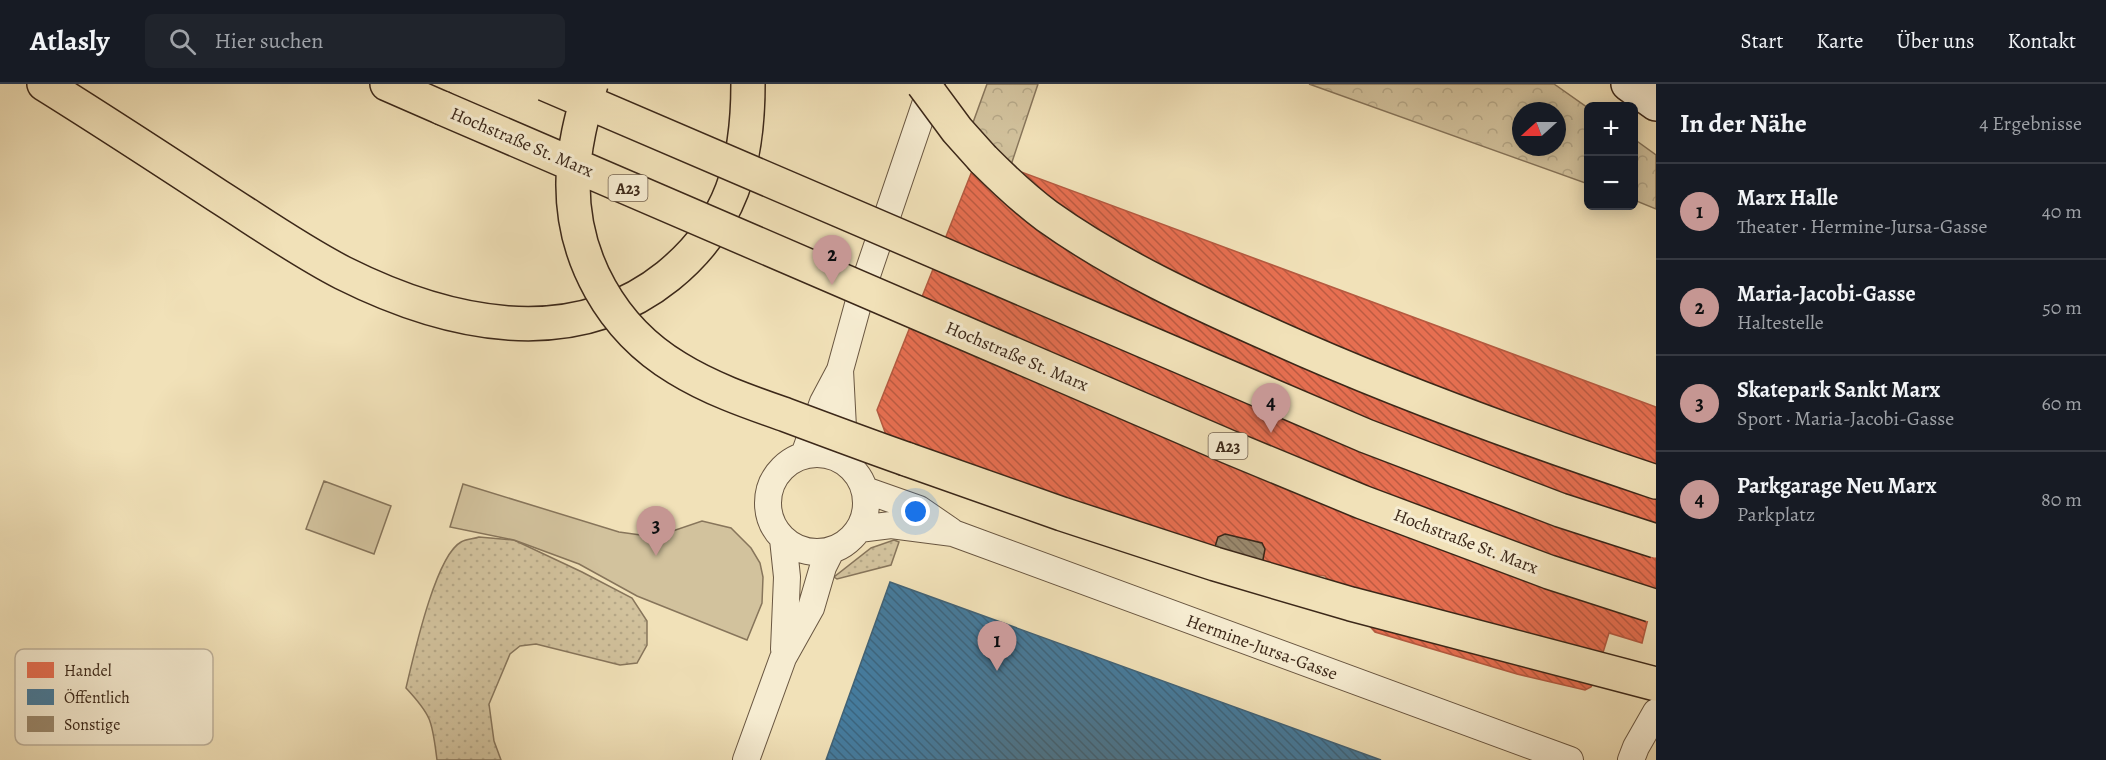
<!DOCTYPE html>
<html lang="de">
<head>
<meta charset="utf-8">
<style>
	:root { --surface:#171b24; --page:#20242c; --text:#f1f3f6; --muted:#9ea1a6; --line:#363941; --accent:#c59692 }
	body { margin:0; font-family:Alegreya,serif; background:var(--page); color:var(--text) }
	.controls { position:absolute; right:18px; top:18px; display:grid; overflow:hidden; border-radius:9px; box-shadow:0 3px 15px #0003 }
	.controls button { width:54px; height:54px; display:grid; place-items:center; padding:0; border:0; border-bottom:2px solid var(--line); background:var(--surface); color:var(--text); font:30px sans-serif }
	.compass { position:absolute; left:1512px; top:18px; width:54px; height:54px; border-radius:50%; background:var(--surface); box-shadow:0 3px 15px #0003; rotate:249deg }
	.you { position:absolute; left:916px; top:428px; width:21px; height:21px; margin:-15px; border:4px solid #fff; border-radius:50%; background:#1a73e8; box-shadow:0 0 0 9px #1a73e833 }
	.badge { display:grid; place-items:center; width:39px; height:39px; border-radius:50%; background:var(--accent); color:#111; font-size:20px; font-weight:700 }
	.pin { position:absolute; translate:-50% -50px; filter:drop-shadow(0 2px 3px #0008) }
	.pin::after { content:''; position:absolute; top:32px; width:21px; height:18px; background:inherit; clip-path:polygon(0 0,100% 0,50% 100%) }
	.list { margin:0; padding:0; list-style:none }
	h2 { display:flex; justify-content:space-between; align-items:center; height:78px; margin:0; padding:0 24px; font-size:26px }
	h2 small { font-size:20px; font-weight:400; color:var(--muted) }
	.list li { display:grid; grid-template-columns:39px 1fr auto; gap:18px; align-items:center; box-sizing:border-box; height:96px; padding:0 24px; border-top:2px solid var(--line) }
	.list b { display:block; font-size:22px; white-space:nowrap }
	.list p { margin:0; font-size:20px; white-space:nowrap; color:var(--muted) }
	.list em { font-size:20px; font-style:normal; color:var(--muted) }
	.icon { flex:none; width:33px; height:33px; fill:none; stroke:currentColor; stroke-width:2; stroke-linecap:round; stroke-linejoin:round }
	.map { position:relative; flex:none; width:1656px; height:676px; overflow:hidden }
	header { display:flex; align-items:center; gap:36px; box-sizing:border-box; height:84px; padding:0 30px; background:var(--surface); border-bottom:2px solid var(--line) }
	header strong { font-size:28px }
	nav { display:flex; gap:33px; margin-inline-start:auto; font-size:21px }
	.search { width:420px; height:54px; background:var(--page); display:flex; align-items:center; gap:15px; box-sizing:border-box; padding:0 21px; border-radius:9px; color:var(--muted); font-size:22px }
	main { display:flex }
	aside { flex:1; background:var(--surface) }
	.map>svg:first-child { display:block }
	.grass { fill:url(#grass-dots); stroke:#87755b; stroke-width:1.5 }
	.forest { fill:url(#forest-crowns); stroke:#87755b; stroke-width:1.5; fill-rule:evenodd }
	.pitch { fill:#d2c29d; stroke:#87755b; stroke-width:1.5 }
	.shops { fill:url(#shops-back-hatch); stroke:#b45a40; stroke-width:1.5 }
	.public { fill:url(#public-back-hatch); stroke:#426275; stroke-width:1.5 }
	.building { fill:url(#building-back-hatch); stroke:#3c2819; stroke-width:1.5 }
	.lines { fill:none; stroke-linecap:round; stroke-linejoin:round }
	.street-casing { stroke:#695641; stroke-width:28 }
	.secondary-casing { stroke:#3c2819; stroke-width:36 }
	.highway-casing { stroke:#3c2819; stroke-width:36 }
	.street { stroke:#f6ecd1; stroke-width:26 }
	.secondary { stroke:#f6ecd1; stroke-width:33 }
	.highway { stroke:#f1e1b8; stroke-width:33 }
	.highway-bridge-casing { stroke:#3c2819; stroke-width:36; stroke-linecap:butt }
	.highway-bridge { stroke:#f1e1b8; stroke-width:33 }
	.labels { text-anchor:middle; stroke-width:6; stroke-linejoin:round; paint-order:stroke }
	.shield { fill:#f6ecd1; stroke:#746350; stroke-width:1.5 }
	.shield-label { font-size:16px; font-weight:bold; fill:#3c2819 }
	.street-label { font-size:18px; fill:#3c2819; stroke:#f6ecd1 }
	.key { fill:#f6ecd1; stroke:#beb19a; stroke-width:1.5 }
	.key-label { font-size:16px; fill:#3c2819 }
</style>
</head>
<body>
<header>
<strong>Atlasly</strong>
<div class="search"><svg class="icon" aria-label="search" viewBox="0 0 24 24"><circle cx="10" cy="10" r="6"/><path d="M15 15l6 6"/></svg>Hier suchen</div>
<nav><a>Start</a><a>Karte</a><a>Über uns</a><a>Kontakt</a></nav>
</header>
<main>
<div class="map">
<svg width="1656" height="676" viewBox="0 0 1656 676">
	<defs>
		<pattern id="grass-dots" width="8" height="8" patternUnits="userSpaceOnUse" patternTransform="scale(1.5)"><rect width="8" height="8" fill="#d2c29d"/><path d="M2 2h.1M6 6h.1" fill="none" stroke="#b5a787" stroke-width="1.8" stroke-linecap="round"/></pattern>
		<pattern id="forest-crowns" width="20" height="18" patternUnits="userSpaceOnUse" patternTransform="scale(1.5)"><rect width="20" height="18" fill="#d2c29d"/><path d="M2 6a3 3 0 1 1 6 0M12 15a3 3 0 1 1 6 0" fill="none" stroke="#b5a787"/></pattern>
		<pattern id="shops-back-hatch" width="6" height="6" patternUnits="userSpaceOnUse" patternTransform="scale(1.5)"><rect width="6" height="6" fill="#e76f51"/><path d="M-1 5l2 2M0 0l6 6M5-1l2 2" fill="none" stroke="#bc5b42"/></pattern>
		<pattern id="public-back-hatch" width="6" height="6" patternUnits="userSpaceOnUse" patternTransform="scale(1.5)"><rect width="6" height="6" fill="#457b9d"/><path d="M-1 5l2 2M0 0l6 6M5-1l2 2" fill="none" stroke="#3b657f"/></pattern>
		<pattern id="building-back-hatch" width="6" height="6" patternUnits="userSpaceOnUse" patternTransform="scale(1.5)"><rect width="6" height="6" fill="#9a886c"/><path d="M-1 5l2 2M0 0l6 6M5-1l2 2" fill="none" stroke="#7f6f58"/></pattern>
	</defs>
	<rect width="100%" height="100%" fill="#f1e1b8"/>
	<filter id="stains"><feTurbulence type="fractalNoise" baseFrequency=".00333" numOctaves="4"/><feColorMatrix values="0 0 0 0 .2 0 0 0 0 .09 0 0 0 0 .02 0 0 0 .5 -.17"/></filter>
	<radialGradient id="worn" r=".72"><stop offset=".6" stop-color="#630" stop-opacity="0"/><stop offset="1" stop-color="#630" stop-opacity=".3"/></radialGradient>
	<!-- grass -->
	<path class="grass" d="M479,453L514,456L582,488L632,514L647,537V561L637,579L620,581L536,560L520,562L510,570L489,620L494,657L501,676H437C432,638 433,633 406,604C413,575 435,472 461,458C466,455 474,455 479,453Z
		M894,456L899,458L891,481L837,495L834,493L871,464Z"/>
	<!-- forest -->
	<path class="forest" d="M987,0H1038L1010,84L963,66Z
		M1309,0H1554L1588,24V100ZM1521,27H1557V63H1521Z
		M1634,55L1656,71V125L1634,116Z"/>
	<!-- pitch -->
	<path class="pitch" d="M324,397L391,422L374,470L306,445Z
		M463,400L619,448L655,453L702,437L731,444L751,464L760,479L763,493L762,519L747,556L637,512L579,480L514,456L450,443Z"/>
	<!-- shops -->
	<path class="shops" d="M978,72L1656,323V503L1642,559L1609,549L1594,598L1591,603L1585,606L1517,590L1375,548L1325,492L1262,483L894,373L877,326Z"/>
	<!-- public -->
	<path class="public" d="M890,498L1381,676H826Z"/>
	<!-- building -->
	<path class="building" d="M1225,450L1262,459L1265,465L1261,486L1212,472L1218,453Z"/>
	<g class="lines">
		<!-- street casing -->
		<g class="street-casing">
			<path id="street" d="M840,286L844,363L846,369
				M768 419a49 49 0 1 1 98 0a49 49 0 1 1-98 0Z
				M804,371L823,318L840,286L862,206L932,0
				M865,406L919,425L951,447
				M859,445L891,441L953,449L1570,676
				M783,455L787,493L784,565
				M746,676L783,574L811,524L823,483L831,467
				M1631,676L1636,663L1656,628"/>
		</g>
		<!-- secondary casing -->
		<g class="secondary-casing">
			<path id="secondary" d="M1628,0L1656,20"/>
		</g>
		<!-- highway casing -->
		<g class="highway-casing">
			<path id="highway" d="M44,0C102,36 160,74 218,112C259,138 300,167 343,189C445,240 571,270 668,192C732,140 748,79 748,0
				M387,0L442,24
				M983,75C1003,95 1024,115 1047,132C1117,182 1196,218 1275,253C1399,309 1527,355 1656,398
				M906,375L1062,430L1215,480L1351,520L1656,600"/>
		</g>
		<!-- street -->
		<use href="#street" class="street"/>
		<!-- secondary -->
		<use href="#secondary" class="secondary"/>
		<!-- highway -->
		<use href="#highway" class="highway"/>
		<!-- highway-bridge casing -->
		<g class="highway-bridge-casing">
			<path id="highway-bridge" d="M545,0L1366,352L1560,426L1656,457
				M591,0C582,32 573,65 573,98C572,174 612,245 677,284C711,305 749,318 786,331C826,346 866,361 906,375
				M923,0L957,46L983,75
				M442,24L1229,363L1362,418L1549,488L1651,521"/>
		</g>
		<!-- highway-bridge -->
		<use href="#highway-bridge" class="highway-bridge"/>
	</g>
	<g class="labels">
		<!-- shield labels -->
		<g class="shield">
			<rect x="608.5" y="91" width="39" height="26" rx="4.5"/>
			<rect x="1208.5" y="349" width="39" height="26" rx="4.5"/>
		</g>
		<g class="shield-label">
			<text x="628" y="110">A23</text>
			<text x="1228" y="368">A23</text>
		</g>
		<!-- street labels -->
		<g class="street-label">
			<text transform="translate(522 58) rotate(23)" y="6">Hochstraße St. Marx</text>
			<text transform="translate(1017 272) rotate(23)" y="6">Hochstraße St. Marx</text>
			<text transform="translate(1466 457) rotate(21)" y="6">Hochstraße St. Marx</text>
			<text transform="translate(1262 563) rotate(20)" y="6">Hermine-Jursa-Gasse</text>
		</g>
	</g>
	<!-- legend -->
	<rect x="15" y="565" width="198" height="96" rx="9" class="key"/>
	<rect x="27" y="578" width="27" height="16" fill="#e76f51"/>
	<rect x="27" y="605" width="27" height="16" fill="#457b9d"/>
	<rect x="27" y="632" width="27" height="16" fill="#9a886c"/>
	<g class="key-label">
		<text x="64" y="592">Handel</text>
		<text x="64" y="619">Öffentlich</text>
		<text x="64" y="646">Sonstige</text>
	</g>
	<rect width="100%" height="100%" filter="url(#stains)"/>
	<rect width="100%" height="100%" fill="url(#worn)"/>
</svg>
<div class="controls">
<button>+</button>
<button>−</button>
</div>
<svg class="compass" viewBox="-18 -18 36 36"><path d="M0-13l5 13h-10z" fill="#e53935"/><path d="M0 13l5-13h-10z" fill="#9ea1a6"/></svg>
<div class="you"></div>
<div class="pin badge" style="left:997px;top:587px">1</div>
<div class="pin badge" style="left:832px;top:201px">2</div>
<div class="pin badge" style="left:656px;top:472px">3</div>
<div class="pin badge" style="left:1271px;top:349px">4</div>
</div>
<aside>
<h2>In der Nähe<small>4 Ergebnisse</small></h2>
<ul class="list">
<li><span class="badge">1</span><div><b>Marx Halle</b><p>Theater · Hermine-Jursa-Gasse</p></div><em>40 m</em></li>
<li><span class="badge">2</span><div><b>Maria-Jacobi-Gasse</b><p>Haltestelle</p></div><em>50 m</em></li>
<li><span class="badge">3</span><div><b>Skatepark Sankt Marx</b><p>Sport · Maria-Jacobi-Gasse</p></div><em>60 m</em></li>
<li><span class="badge">4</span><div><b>Parkgarage Neu Marx</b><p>Parkplatz</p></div><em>80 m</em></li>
</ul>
</aside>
</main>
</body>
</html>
